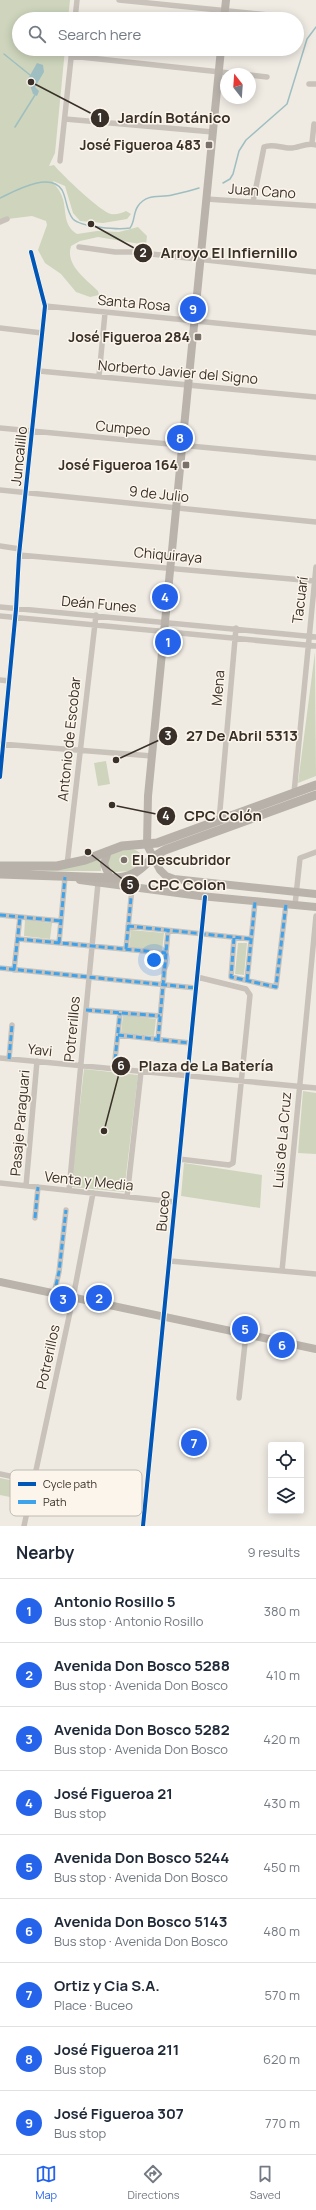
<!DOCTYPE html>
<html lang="en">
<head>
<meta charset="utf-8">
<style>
	:root { --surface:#fff; --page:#f6f6f7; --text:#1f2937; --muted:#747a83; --line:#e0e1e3; --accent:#2563eb }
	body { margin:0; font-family:Manrope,sans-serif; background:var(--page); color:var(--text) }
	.controls { position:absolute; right:12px; bottom:12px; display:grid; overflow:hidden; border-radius:4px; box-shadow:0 2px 10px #0003 }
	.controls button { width:36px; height:36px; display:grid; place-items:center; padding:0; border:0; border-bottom:1px solid var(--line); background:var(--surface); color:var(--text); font:20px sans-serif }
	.compass { position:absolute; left:220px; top:68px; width:36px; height:36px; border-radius:50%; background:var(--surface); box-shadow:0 2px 10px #0003; rotate:343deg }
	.you { position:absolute; left:154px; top:960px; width:14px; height:14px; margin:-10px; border:3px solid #fff; border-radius:50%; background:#1a73e8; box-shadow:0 0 0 6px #1a73e833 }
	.badge { display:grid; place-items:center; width:26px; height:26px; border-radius:50%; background:var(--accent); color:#fff; font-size:13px; font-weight:700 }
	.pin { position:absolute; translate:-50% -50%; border:2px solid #fff; box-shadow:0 1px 4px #0006 }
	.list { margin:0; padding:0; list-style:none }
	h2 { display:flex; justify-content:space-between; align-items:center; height:52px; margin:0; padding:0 16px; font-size:17px }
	h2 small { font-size:13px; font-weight:400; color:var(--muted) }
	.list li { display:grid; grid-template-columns:26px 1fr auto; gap:12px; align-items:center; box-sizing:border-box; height:64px; padding:0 16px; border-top:1px solid var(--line) }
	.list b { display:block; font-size:15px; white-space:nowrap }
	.list p { margin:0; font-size:13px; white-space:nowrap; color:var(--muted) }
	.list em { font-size:13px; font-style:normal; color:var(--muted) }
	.icon { flex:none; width:22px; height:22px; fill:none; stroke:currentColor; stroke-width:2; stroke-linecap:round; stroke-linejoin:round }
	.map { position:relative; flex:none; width:316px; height:1526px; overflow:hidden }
	.search { position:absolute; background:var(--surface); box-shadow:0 2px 10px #0003; left:12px; right:12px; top:12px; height:44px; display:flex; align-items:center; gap:10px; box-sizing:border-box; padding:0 14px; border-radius:22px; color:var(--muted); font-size:15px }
	.sheet { height:628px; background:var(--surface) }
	nav { display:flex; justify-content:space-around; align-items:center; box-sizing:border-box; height:56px; border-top:1px solid var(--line); background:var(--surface); font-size:11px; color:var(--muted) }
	nav a { display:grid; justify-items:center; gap:2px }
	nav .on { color:var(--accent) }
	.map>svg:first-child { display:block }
	.green { fill:#ced5bc }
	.water { fill:#9ebec1 }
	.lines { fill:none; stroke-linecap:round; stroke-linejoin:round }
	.stream { stroke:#9ebec1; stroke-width:1.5 }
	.minor { stroke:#c8c2bb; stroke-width:5.5 }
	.secondary { stroke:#b9b3ac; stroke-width:8 }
	.primary { stroke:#b7b1aa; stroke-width:9 }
	.quiet { stroke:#3fa3eb; stroke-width:3; stroke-dasharray:6 3; stroke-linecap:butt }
	.cycleway-casing { stroke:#fbf5eb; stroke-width:6 }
	.cycleway { stroke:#0057b8; stroke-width:4 }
	.poi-dot { fill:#79716a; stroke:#fbf5eb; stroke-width:1.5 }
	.labels { text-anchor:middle; stroke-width:3; stroke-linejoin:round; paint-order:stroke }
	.poi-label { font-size:14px; font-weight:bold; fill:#393029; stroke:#fbf5eb; text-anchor:end }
	.street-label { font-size:14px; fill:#393029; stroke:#fbf5eb }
	.key { fill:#fbf5eb; stroke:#c1bab1; stroke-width:1 }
	.key-label { font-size:11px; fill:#393029 }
	.leader { fill:none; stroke:#393029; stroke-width:1.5 }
	.callout-dot { fill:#393029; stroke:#fbf5eb; stroke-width:1.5 }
	.mark-label { font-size:12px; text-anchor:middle; font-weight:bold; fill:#fff }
	.callout-label { font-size:15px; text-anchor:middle; font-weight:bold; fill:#393029; stroke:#fbf5eb; stroke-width:3; stroke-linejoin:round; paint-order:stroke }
</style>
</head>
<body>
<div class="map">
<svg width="316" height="1526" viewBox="0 0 316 1526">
	<rect width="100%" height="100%" fill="#efebe3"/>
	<!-- green -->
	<path class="green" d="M0,0H70L68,19H19V49H65L55,153L49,166L54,165C62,175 101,212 111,214C116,215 122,213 126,211L131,214L127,219L103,223L80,221L73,213L65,186L53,181C55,186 59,189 61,194C68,208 61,224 77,234L97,231L119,232L138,227L147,236L146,245L98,237L80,241L71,246C65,265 86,279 98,291L99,295L90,297L76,292L61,274L45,263L38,250L47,225L46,221L32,216L0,220Z
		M315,652L316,776L298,783Z
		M106,761L110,784L98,786L94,763Z
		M123,849C133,849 144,849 141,863L131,871L113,872L108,864L109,856Z
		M101,858V871H34L57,869Z
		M25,920L52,923L50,939L24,936Z
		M131,930L164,933L162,951L129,948Z
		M238,943H247L244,975L235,974Z
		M123,1015L156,1019L154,1036L121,1033Z
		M84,1069L138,1075L124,1192L71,1187Z
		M303,1091L316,1093V1154L298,1153Z
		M184,1163L262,1175L260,1208L181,1196Z
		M0,1478L29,1484L25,1500L0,1495Z"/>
	<!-- water -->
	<path class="water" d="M37,63L43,65L44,72L35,87L39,91L37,96L33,94L28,79Z"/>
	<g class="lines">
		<!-- stream -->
		<path class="stream" d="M4,54L30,75
			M15,127L35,95
			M223,183L230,179L233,174L239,151L246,140L287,104L307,39L316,27
			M0,198C15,191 50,171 62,190C67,199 66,211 73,219C81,227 118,230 130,228C135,222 133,213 138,206C147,193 160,198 172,195C181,193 190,191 199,188"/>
		<!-- minor -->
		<path class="minor" d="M119,0L288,17
			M75,19L77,0
			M71,56L239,74
			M250,75L267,77
			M309,84H316
			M65,119L213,132
			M312,143L314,124
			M60,161L72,49
			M206,199L316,206
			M253,202L264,147C272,143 281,148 290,148C299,148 307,142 316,145
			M0,222L7,219
			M79,247L115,252H133L316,272
			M45,306L316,333
			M0,328L42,333
			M39,371L316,397
			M99,376L105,313
			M0,428L316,458
			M0,490L316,522
			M0,546L20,549
			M19,555L314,581
			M0,607L316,637
			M0,616L316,646
			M0,680L9,681
			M1,744L152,756
			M0,777L16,609L19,555L45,306L31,252
			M294,793L316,567
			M219,821L236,628
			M67,865L96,615
			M295,905L300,858L316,852
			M0,915L61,921
			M128,926L251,939
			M234,938L231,977L276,987L286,904
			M18,939L166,953
			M59,943L65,877
			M126,949L132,888
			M0,968L196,988
			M14,970L20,917
			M247,980L255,902
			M86,1010L160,1016
			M118,1035L190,1043
			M158,1040L168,931
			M0,1058L316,1088
			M9,1059L12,1025
			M114,1069L120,1013
			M179,1159L229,1165L233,1163L250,995L246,989L197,977
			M0,1183L175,1202
			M26,1186L37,1061
			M69,1190L98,883L101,882
			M127,1197L141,1072
			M35,1218L38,1187
			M170,1261L316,1274
			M282,1271L316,916
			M54,1294L59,1272L66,1210
			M239,1398L246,1334
			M0,1474L145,1505
			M24,1526L73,1298L93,1193
			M143,1526L205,897"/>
		<!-- secondary -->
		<path class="secondary" d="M224,19L226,0
			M221,49L148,796L147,845L160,870L166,876L174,879L316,894
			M108,851L104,864L112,882
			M80,880L200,896L316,907
			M0,1282L316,1349"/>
		<!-- primary -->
		<path class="primary" d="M0,866H57L85,860L122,846L157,843L316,785
			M0,874L114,878C141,878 144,860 165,850L316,795"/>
		<!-- quiet -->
		<path class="quiet" d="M0,915L61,921
			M128,926L251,939
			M234,938L231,977L276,987L286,904
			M18,939L166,953
			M59,943L65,877
			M126,949L132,888
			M0,968L196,988
			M14,970L20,917
			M247,980L255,902
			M86,1010L160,1016
			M118,1035L190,1043
			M158,1040L168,931
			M9,1059L12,1025
			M114,1069L120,1013
			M35,1218L38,1187
			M54,1294L59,1272L66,1210"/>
		<!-- cycleway casing -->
		<g class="cycleway-casing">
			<path id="cycleway" d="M0,777L16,609L19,555L45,306L31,252
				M143,1526L205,897"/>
		</g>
		<!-- cycleway -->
		<use href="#cycleway" class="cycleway"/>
	</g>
	<!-- markers -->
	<g class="poi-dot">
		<rect x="205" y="141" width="8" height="8" rx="2"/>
		<rect x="194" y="333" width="8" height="8" rx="2"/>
		<rect x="182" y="461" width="8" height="8" rx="2"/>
		<circle cx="124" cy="860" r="4"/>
	</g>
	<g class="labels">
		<!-- poi labels -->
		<g class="poi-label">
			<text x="201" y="150">José Figueroa 483</text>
			<text x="190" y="342">José Figueroa 284</text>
			<text x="178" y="470">José Figueroa 164</text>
			<text x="132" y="865" text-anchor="start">El Descubridor</text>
		</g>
		<!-- street labels -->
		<g class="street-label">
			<text transform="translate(262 191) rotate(4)" y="5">Juan Cano</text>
			<text transform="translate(134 303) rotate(5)" y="5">Santa Rosa</text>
			<text transform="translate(178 372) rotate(5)" y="5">Norberto Javier del Signo</text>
			<text transform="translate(123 428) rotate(5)" y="5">Cumpeo</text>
			<text transform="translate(19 456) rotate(-84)" y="5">Juncalillo</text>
			<text transform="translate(159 494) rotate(6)" y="5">9 de Julio</text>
			<text transform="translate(168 555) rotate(5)" y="5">Chiquiraya</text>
			<text transform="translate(300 600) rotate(-83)" y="5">Tacuarí</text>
			<text transform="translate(99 604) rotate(5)" y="5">Deán Funes</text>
			<text transform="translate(218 688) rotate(-85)" y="5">Mena</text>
			<text transform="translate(69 739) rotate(-84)" y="5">Antonio de Escobar</text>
			<text transform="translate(72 1029) rotate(-85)" y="5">Potrerillos</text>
			<text transform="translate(40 1050) rotate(6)" y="5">Yavi</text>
			<text transform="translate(20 1123) rotate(-85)" y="5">Pasaje Paraguari</text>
			<text transform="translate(282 1140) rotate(-85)" y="5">Luis de La Cruz</text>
			<text transform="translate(89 1181) rotate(6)" y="5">Venta y Media</text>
			<text transform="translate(163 1211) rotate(-85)" y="5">Buceo</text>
			<text transform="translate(48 1357) rotate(-78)" y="5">Potrerillos</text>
		</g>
	</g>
	<!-- legend -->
	<rect x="10" y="1470" width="132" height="46" rx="6" class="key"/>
	<rect x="18" y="1482" width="18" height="4" fill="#0057b8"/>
	<rect x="18" y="1500" width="18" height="4" fill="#3fa3eb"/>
	<g class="key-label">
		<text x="43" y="1488">Cycle path</text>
		<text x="43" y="1506">Path</text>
	</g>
	<!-- callouts -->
	<path class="leader" d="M31 82L100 118M91 224L143 253M116 760L168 736M112 805L166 816M88 852L130 885M104 1131L121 1066"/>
	<g class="callout-dot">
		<circle cx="31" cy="82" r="4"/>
		<circle cx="91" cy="224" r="4"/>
		<circle cx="116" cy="760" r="4"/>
		<circle cx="112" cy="805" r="4"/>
		<circle cx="88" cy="852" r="4"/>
		<circle cx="104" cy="1131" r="4"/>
		<circle cx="100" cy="118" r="10"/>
		<circle cx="143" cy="253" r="10"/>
		<circle cx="168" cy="736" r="10"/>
		<circle cx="166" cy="816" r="10"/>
		<circle cx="130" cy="885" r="10"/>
		<circle cx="121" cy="1066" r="10"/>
	</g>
	<g class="mark-label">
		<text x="100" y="122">1</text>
		<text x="143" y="257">2</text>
		<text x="168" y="740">3</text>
		<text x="166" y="820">4</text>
		<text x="130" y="889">5</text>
		<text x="121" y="1070">6</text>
	</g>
	<g class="callout-label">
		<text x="174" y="123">Jardín Botánico</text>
		<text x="229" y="258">Arroyo El Infiernillo</text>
		<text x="242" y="741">27 De Abril 5313</text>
		<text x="223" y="821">CPC Colón</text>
		<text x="187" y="890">CPC Colon</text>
		<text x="206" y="1071">Plaza de La Batería</text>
	</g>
</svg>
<div class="controls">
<button><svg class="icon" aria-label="locate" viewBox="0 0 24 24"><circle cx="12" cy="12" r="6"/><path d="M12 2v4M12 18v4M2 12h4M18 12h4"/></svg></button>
<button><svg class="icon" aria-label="layers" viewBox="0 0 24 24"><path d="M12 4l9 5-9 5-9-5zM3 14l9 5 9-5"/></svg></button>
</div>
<svg class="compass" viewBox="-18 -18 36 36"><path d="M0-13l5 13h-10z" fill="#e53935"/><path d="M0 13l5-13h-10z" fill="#747a83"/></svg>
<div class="you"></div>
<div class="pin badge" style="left:168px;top:642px">1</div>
<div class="pin badge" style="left:99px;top:1298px">2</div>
<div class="pin badge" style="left:63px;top:1299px">3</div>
<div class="pin badge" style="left:165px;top:597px">4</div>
<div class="pin badge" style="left:245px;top:1329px">5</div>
<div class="pin badge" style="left:282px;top:1345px">6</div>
<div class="pin badge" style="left:194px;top:1443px">7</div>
<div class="pin badge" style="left:180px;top:438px">8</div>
<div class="pin badge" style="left:193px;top:309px">9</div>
<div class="search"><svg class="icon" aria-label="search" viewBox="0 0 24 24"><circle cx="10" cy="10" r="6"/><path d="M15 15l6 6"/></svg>Search here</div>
</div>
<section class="sheet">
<h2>Nearby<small>9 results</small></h2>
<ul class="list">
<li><span class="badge">1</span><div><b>Antonio Rosillo 5</b><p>Bus stop · Antonio Rosillo</p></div><em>380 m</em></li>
<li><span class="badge">2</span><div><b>Avenida Don Bosco 5288</b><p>Bus stop · Avenida Don Bosco</p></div><em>410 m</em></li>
<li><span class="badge">3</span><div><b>Avenida Don Bosco 5282</b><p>Bus stop · Avenida Don Bosco</p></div><em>420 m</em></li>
<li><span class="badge">4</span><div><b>José Figueroa 21</b><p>Bus stop</p></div><em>430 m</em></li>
<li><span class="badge">5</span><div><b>Avenida Don Bosco 5244</b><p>Bus stop · Avenida Don Bosco</p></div><em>450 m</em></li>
<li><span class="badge">6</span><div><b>Avenida Don Bosco 5143</b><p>Bus stop · Avenida Don Bosco</p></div><em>480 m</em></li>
<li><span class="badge">7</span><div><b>Ortiz y Cia S.A.</b><p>Place · Buceo</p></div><em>570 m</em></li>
<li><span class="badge">8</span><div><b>José Figueroa 211</b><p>Bus stop</p></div><em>620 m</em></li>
<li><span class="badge">9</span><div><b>José Figueroa 307</b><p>Bus stop</p></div><em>770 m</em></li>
</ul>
</section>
<nav>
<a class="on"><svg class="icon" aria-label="map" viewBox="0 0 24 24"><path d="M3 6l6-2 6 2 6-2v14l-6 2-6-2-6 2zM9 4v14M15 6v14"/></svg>Map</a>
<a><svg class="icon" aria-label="directions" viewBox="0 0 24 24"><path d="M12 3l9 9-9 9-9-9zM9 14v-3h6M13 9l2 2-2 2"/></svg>Directions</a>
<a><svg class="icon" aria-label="saved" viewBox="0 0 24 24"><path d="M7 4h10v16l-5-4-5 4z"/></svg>Saved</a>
</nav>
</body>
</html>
